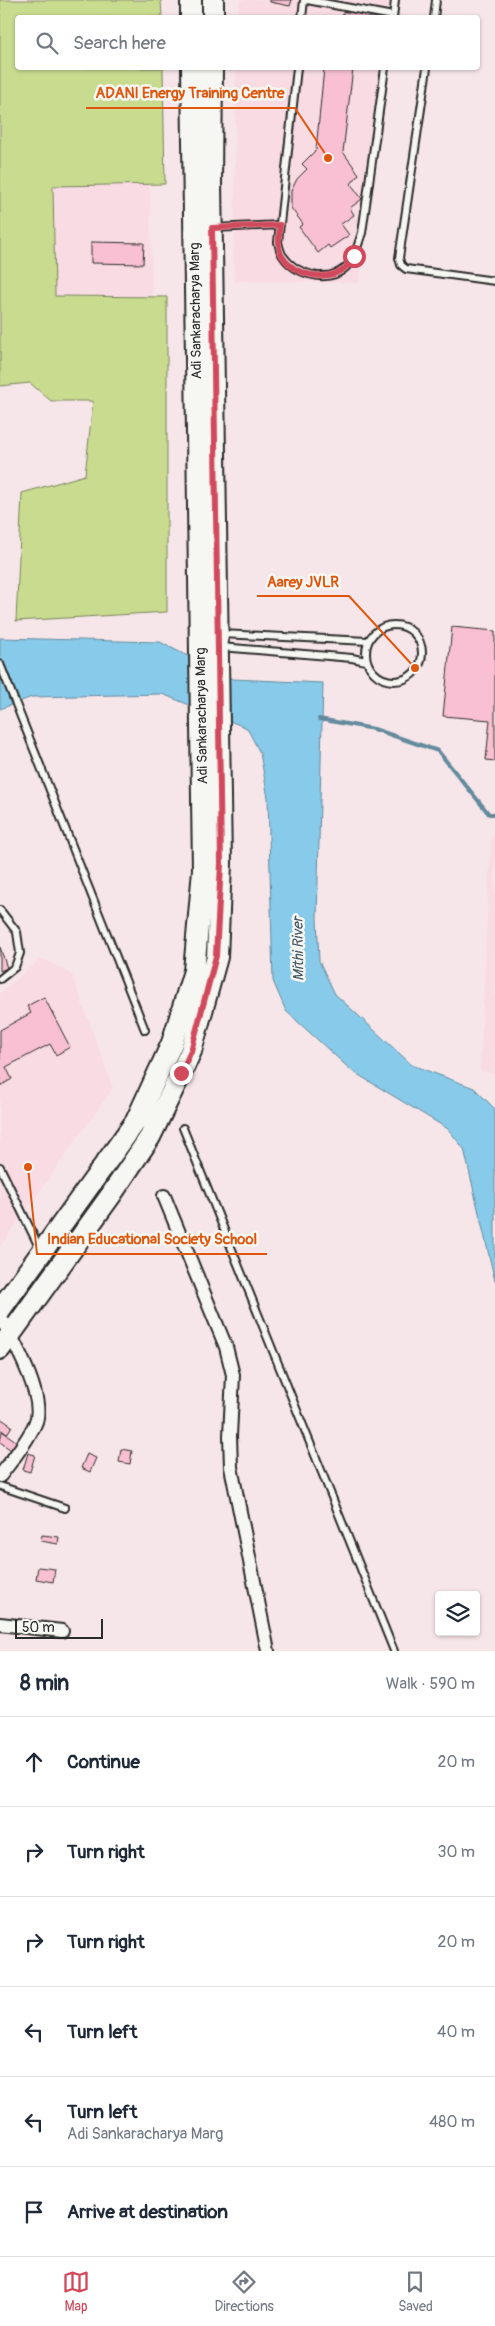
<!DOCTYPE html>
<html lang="en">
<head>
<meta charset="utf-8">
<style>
	:root { --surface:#fff; --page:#f6f6f7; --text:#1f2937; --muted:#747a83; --line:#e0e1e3; --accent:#d1495b }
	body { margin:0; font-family:Pangolin,sans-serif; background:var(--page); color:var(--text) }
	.controls { position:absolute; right:15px; bottom:15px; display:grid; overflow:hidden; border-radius:5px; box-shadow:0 1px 4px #0004 }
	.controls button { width:45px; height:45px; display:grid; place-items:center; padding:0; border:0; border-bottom:1px solid var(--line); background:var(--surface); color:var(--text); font:25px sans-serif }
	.scale { position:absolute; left:15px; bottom:12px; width:88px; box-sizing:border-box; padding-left:5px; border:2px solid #2b2b2b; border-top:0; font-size:14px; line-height:18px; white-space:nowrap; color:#2b2b2b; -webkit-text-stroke:4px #f6f6f2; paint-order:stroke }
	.stop { position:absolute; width:15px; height:15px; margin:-11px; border:4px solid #d1495b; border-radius:50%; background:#fff }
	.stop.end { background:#d1495b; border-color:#fff; box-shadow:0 1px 5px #0008 }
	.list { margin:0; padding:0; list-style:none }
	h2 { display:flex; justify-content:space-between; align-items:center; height:65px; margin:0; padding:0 20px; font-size:21px }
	h2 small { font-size:16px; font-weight:400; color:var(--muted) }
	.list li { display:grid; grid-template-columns:32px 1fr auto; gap:15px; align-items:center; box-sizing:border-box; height:90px; padding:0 20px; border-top:1px solid var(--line) }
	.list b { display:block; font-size:19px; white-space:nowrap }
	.list p { margin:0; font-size:16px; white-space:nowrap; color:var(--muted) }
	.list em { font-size:16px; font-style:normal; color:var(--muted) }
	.icon { flex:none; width:28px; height:28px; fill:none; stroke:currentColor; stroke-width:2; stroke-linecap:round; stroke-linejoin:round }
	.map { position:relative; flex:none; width:495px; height:1651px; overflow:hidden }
	.search { position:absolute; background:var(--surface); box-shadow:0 1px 4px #0004; left:15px; right:15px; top:15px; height:55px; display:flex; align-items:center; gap:12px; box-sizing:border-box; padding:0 18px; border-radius:5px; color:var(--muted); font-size:19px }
	.sheet { height:605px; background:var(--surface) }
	nav { display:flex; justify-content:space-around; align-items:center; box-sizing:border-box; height:70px; border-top:1px solid var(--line); background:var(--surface); font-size:14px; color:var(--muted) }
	nav a { display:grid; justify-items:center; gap:2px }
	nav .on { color:var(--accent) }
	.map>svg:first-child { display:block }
	.built { fill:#f8dbe3 }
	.green { fill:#c8db8f; stroke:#7a835d }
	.water { fill:#88cae9; stroke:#638a9d }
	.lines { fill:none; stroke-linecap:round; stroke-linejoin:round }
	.stream { stroke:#638a9d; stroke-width:4 }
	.building { fill:#f9c0d4; stroke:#2b2b2b }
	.service-casing { stroke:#2b2b2b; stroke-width:10 }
	.minor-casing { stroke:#2b2b2b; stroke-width:16 }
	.primary-casing { stroke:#2b2b2b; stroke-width:24 }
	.service { stroke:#f6f6f2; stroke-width:6 }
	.minor { stroke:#f6f6f2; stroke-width:12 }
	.primary { stroke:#f6f6f2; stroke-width:20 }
	.route { stroke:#d1495b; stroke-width:6 }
	.labels { text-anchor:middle; stroke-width:5; stroke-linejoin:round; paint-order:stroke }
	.street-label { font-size:14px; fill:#2b2b2b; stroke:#f6f6f2 }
	.water-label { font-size:15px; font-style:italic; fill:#475b64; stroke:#f6f6f2 }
	.leader { fill:none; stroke:#df570e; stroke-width:2 }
	.callout-dot { fill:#df570e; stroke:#f6f6f2; stroke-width:2 }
	.callout-label { font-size:15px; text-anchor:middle; font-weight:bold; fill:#df570e; stroke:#f6f6f2; stroke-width:5; stroke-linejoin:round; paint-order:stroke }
</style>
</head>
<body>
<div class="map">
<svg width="495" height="1651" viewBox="0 0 495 1651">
	<rect width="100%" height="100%" fill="#f7e6e9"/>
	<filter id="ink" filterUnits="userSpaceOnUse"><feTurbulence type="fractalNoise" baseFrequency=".02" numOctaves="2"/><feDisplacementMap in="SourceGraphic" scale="10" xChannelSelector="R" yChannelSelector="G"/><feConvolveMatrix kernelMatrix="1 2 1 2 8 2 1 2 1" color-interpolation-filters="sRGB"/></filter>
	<g filter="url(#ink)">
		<!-- built -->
		<path class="built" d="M240,0H396L394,17H237Z
			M236,68H388L359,283L234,281Z
			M53,185H150L152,297L55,296Z
			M491,836H495V1075L480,1070Z
			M42,958L72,975L113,1088L0,1247V993Z"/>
		<!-- green -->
		<path class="green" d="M0,0H161L162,17L18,18V68H163L165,184L53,186L55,296L167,297V612L16,621L22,493L85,475L93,401H51L30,383L0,386Z"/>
		<!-- water -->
		<path class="water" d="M0,638L160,642L233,679L323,683L317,919L319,961L335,994L412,1065L474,1088L495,1109V1281L464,1149L448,1129L352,1071L286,1011L273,981L268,798L260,753L247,728L162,694L32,697L0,709Z"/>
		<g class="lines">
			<!-- stream -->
			<path class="stream" d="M319,719L374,729L438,751L489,814H495"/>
		</g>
		<!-- building -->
		<path class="building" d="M270,0H292L290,6L270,2Z
			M344,9L392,18H342Z
			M324,68H353L343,152L359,174L351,184L362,199L350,208L354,215L341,224L349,235L330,248L328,245L318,253L299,227L303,224L291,208V191L297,179L307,169L302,164L316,150Z
			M91,242L144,243L143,264L91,263Z
			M452,627L495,631V761L486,760L490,720L443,716Z
			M0,947L7,968L0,971Z
			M44,997L70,1047L56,1055L50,1044L6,1067L12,1079L0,1086V1030L31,1013L27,1006Z
			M0,1418L12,1426L7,1434L0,1429Z
			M2,1431L17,1442L11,1450L0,1442Z
			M121,1449L132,1451L130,1464L119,1462Z
			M28,1453L35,1455L30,1472L23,1470Z
			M87,1454L96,1458L90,1472L81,1468Z
			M42,1535L59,1537L58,1544L41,1541Z
			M38,1567L55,1569L53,1582L36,1579Z"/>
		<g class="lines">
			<!-- service casing -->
			<g class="service-casing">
				<path id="service" d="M307,0L393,16
					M302,18L304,0
					M393,18L395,0
					M434,18L436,0
					M297,68L278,242C279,246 280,252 283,256C295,274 327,284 345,268C355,259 358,244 362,233L385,68
					M427,68L399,258L401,265L406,269L495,281
					M213,228L280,225
					M366 653a28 28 0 1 1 56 0a28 28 0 1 1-56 0Z
					M221,634L368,641
					M221,647L352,658L366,661
					M0,664L145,1030
					M0,910L17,932L20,953L15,967L0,979
					M183,1128L394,1651
					M0,1167L40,1249
					M0,1486L65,1508"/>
			</g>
			<!-- minor casing -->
			<g class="minor-casing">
				<path id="minor" d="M164,1196L226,1347L233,1375L230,1436L231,1467L268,1651
					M0,1316C13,1339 47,1400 35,1424C27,1442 12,1460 0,1476
					M0,1624L62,1631"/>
			</g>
			<!-- primary casing -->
			<g class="primary-casing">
				<path id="primary" d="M191,0V18
					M213,18V0
					M0,1310L136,1121L172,1043L194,971L203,870L192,68
					M0,1349L111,1195L150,1137L181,1073L191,1051L217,957L221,864L211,182L212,68"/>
			</g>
			<!-- service -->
			<use href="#service" class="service"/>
			<!-- minor -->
			<use href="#minor" class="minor"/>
			<!-- primary -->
			<use href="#primary" class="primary"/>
		</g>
	</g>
	<g class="lines" filter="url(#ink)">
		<!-- route -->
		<path class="route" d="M181,1073L191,1051L216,956L221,864L212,228L280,225C279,235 277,247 282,256C294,275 326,283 345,268C348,265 351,260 354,256"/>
	</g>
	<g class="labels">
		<!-- street labels -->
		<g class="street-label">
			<text transform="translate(195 311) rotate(-91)" y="5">Adi Sankaracharya Marg</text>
			<text transform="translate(201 716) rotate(-91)" y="5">Adi Sankaracharya Marg</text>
		</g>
		<!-- water labels -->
		<g class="water-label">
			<text transform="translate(298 949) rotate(-91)" y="5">Mithi River</text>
		</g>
	</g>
	<!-- callouts -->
	<path class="leader" d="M328 158L295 108H86M415 668L349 596H257M28 1167L37 1254H267"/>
	<g class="callout-dot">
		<circle cx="328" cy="158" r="5"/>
		<circle cx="415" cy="668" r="5"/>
		<circle cx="28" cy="1167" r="5"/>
	</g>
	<g class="callout-label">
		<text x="190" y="98">ADANI Energy Training Centre</text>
		<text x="303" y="587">Aarey JVLR</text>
		<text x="152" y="1244">Indian Educational Society School</text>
	</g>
</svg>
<div class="controls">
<button><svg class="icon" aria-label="layers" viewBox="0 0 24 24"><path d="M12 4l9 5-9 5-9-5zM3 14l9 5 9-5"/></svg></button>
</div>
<div class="scale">50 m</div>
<div class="stop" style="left:354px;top:256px"></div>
<div class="stop end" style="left:181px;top:1073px"></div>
<div class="search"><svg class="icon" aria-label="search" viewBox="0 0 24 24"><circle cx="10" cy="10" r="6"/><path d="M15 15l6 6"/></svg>Search here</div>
</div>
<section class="sheet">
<h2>8 min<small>Walk · 590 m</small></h2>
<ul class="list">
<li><svg class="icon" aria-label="ahead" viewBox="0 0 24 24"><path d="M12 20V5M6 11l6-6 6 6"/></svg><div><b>Continue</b></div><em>20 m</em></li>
<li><svg class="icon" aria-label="right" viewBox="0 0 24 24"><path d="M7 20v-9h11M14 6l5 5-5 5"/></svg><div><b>Turn right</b></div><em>30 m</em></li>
<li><svg class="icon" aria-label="right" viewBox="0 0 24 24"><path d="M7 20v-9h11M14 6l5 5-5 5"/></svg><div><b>Turn right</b></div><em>20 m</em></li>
<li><svg class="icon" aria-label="left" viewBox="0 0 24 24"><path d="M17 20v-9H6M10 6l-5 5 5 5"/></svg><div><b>Turn left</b></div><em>40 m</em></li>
<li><svg class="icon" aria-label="left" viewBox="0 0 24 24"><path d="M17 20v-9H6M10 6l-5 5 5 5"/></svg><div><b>Turn left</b><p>Adi Sankaracharya Marg</p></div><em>480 m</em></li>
<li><svg class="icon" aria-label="arrive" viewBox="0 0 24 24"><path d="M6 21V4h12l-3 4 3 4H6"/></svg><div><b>Arrive at destination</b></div></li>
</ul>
</section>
<nav>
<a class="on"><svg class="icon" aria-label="map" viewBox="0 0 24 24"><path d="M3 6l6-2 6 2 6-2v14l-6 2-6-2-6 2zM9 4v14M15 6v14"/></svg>Map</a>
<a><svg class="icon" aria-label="directions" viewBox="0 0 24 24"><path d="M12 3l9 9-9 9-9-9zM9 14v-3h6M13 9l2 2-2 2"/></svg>Directions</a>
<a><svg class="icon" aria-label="saved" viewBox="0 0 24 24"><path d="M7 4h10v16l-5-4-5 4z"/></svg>Saved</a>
</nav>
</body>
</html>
